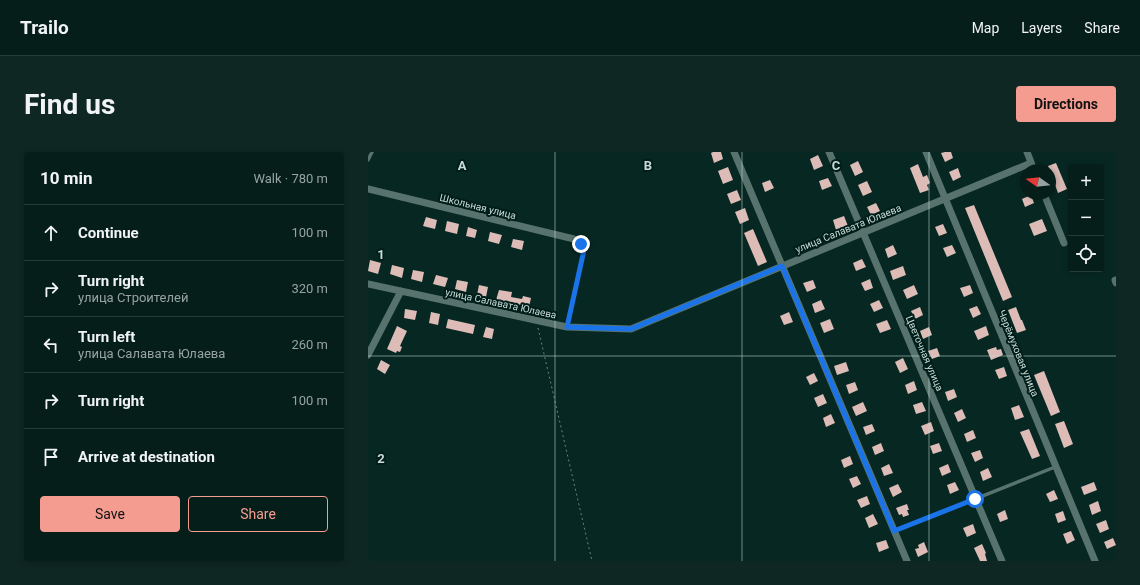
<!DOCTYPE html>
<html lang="en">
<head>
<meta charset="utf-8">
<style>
	:root { --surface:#051e1a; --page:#0e2723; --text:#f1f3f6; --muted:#97a2a2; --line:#263c39; --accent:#f59c90 }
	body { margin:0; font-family:Roboto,sans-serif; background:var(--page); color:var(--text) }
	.controls { position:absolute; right:12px; top:12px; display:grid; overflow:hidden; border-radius:4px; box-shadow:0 2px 6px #0003 }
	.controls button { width:36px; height:36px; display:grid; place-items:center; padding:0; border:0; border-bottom:1px solid var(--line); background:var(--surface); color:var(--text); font:20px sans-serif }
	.compass { position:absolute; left:652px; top:12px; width:36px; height:36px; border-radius:50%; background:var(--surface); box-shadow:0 2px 6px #0003; rotate:285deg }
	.stop { position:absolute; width:12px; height:12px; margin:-9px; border:3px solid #1a73e8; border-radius:50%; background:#fff }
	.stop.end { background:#1a73e8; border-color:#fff; box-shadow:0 1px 4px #0008 }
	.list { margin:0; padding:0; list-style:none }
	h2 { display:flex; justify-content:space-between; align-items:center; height:52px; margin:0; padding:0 16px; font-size:17px }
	h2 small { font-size:13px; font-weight:400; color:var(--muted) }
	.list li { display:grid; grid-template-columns:26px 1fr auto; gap:12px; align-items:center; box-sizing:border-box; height:56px; padding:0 16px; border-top:1px solid var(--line) }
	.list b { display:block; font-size:15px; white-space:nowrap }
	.list p { margin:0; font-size:13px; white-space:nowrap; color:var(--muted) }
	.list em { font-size:13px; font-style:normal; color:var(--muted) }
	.actions { display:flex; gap:8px; padding:12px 16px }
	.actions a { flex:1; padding:9px 0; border:1px solid var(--accent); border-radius:4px; text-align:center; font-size:14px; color:var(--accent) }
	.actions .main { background:var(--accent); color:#111 }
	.icon { flex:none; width:22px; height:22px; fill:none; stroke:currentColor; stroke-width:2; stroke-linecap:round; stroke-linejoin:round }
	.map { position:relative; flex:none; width:748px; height:409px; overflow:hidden; border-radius:4px }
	header { display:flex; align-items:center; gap:24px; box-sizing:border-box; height:56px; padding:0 20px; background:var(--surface); border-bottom:1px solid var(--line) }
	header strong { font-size:19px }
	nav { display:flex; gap:22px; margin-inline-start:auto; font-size:14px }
	.intro { display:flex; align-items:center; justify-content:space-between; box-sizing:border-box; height:96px; padding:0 24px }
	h1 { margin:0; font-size:28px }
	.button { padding:10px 18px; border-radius:4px; background:var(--accent); color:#111; font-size:14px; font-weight:700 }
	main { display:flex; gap:24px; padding:0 24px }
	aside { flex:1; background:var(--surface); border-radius:4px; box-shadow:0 2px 6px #0003 }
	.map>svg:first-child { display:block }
	.building { fill:#ddbcb7 }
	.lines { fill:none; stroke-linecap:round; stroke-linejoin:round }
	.path { stroke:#6a827d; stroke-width:1; stroke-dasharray:2 3; stroke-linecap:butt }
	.lane { stroke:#58736d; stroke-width:3.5 }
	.street { stroke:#58736d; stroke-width:7 }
	.route { stroke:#1a73e8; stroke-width:5 }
	.grid { fill:none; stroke:#cadbd7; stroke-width:1; stroke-opacity:0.55 }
	.labels { text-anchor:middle; stroke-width:4; stroke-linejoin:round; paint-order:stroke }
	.street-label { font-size:10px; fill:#cadbd7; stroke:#001e19 }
	.grid-label { font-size:13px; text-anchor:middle; font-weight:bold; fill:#cadbd7; stroke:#001e19; stroke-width:4; stroke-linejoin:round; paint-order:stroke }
</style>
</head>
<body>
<header>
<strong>Trailo</strong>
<nav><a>Map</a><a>Layers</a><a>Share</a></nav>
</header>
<div class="intro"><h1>Find us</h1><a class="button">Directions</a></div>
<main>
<aside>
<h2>10 min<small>Walk · 780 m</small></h2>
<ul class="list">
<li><svg class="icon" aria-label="ahead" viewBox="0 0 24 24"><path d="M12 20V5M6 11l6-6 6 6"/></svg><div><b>Continue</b></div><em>100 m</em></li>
<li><svg class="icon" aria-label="right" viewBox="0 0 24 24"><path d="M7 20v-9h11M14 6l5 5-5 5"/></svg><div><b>Turn right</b><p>улица Строителей</p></div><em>320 m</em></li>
<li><svg class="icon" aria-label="left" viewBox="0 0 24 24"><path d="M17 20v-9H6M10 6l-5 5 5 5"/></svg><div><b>Turn left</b><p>улица Салавата Юлаева</p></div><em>260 m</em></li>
<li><svg class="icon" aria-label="right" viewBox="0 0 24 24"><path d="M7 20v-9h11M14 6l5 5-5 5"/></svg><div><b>Turn right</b></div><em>100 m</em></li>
<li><svg class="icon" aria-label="arrive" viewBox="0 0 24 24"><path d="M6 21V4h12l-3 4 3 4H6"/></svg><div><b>Arrive at destination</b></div></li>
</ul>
<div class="actions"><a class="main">Save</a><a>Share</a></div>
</aside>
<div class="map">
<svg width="748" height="409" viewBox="0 0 748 409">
	<rect width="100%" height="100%" fill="#072822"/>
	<!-- building -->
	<path class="building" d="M345,0H353L355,7L346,11L343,1Z
		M577,0H583L585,6L577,10L573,1Z
		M450,3L455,14L446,18L442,7Z
		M490,9L495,20L487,24L482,13Z
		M688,11L699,37L690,41L680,14Z
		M550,12L555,25L559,23L562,31L559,33L561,38L552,41L542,16Z
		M360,15L365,28L355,32L350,19Z
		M590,16L593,25L585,29L581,20Z
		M460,26L464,34L454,38L451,29Z
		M402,28L406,36L397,40L394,31Z
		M499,29L504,40L495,44L490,33Z
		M369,38L373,48L363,52L359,42Z
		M663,43L666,51L657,55L654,47Z
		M508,51L512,59L503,63L499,55Z
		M606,53L644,145L635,149L597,56Z
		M377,56L381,68L372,72L367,60Z
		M476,64L480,74L468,78L465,68Z
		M58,65L69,68L67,77L55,74Z
		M674,67L679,79L666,84L661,72Z
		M79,69L91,72L89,82L77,79Z
		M575,72L579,81L571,84L567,75Z
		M100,75L109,78L107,86L98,84Z
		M385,77L399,110L390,114L376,81Z
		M122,80L134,83L131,92L120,89Z
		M145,87L156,89L154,98L143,95Z
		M525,93L529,102L520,106L517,97Z
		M584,93L588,101L579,105L575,96Z
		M494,107L498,115L488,119L485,111Z
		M2,108L13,111L10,122L0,119Z
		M24,113L36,116L34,126L22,122Z
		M535,114L538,123L525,128L522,119Z
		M45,118L56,120L54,130L43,127Z
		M68,123L80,126L77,135L65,132Z
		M502,127L505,136L497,139L493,131Z
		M89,128L100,130L98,140L87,137Z
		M445,128L448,136L439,140L435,131Z
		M111,133L120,135L118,145L109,143Z
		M546,133L550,142L539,147L535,138Z
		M602,133L605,141L596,145L592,136Z
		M131,138L144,140L143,145L154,147L155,144L163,146L161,155L149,152L148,156L135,154V150L128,148Z
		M453,148L457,157L447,161L444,152Z
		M511,148L515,156L506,160L502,152Z
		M609,154L613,162L605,166L601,157Z
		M552,155L555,163L547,167L543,159Z
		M648,155L653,168H654L658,178L649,181L640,158Z
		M37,157L49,159L47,168L36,166Z
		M63,160L72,162L70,173L61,171Z
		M421,160L425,170L416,173L412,164Z
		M80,167L107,173L105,182L78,176Z
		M462,167L466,177L456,181L452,171Z
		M519,168L523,177L512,181L508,172Z
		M29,174L39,179L32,194L34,195L32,200L29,199L28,201L19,197Z
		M618,174L621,183L610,188L606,179Z
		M118,175L126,177L124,187L115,185Z
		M561,175L564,183L555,187L552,179Z
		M628,195L629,198L633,197L635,203L623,208L619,198Z
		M569,196L572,204L564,207L560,199Z
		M535,206L540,217L532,221L527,210Z
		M13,208L22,213L17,222L9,217Z
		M478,210L481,219L469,223L466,214Z
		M636,215L639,224L631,227L627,218Z
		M676,219L692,260L683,264L666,223Z
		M446,221L450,229L442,233L438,225Z
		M546,229L549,238L540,242L537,233Z
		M487,230L490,238L481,242L478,233Z
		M586,237L589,245L580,249L577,240Z
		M455,242L459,251L450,255L446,246Z
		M495,250L499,259L488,264L484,255Z
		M554,250L558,259L548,262L545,253Z
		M651,253L656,265L647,268L643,256Z
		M594,257L598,266L590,270L586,261Z
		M463,262L467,271L458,275L455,266Z
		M696,269L705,292L696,296L687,272Z
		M563,270L566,279L557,283L553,274Z
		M504,272L507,279L498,283L495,275Z
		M661,277L672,304L664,307L652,280Z
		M605,278L608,286L599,290L596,282Z
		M513,291L516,299L507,303L504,295Z
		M571,291L574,299L565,302L562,294Z
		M612,298L615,306L607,310L603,301Z
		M482,304L485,312L476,316L473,308Z
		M521,312L525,321L516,324L513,316Z
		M580,312L583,320L574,324L571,316Z
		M620,316L624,325L615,329L612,320Z
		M489,324L493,332L485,336L481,327Z
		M587,330L591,338L582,342L579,333Z
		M726,330L729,338L716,343L713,335Z
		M530,332L534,340L525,345L521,336Z
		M686,338L690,347L682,350L678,342Z
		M499,344L502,352L493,356L489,348Z
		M730,349L733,359L724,363L721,353Z
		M539,352L541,358H539L541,363L535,365L534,362L531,363L528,356Z
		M637,358L640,367L632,370L629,362Z
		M695,359L698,368L690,371L687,362Z
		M505,362L510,372L501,376L497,366Z
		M738,368L741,377L732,381L728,372Z
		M605,372L608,381L599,385L595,376Z
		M703,379L707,388L699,392L695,382Z
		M745,386L748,393L739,397L736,390Z
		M518,388L521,396L511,400L508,391Z
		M556,390L560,400L550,405L547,397L551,396L550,393Z
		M614,392L618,401L617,402L619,409H612L606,396Z"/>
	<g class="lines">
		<!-- path -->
		<path class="path" d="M170,176L224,409"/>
		<!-- lane -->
		<path class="lane" d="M0,8L4,0
			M199,175L216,98L213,92
			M527,379L687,315"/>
		<!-- street -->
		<path class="street" d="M366,0L539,409
			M461,0L634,409
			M558,0L727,409
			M659,0L666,18
			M0,37L206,87L213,92
			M676,42L696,91
			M747,128L748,131
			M0,132L199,175L263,177L663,11
			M0,203L33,139"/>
	</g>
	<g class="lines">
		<!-- route -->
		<path class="route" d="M213,92L216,98L199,175L263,177L414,114L526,379L607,347"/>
	</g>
	<!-- grid -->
	<path class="grid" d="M187,0V409M374,0V409M561,0V409M0,204H748"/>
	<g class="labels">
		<!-- street labels -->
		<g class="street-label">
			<text transform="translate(110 54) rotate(14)" y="4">Школьная улица</text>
			<text transform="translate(480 76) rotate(-22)" y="4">улица Салавата Юлаева</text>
			<text transform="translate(133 151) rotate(12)" y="4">улица Салавата Юлаева</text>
			<text transform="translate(557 201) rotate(67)" y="4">Цветочная улица</text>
			<text transform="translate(651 201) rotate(68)" y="4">Черёмуховая улица</text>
		</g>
	</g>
	<g class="grid-label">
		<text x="94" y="18">A</text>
		<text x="280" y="18">B</text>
		<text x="468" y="18">C</text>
		<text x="13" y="107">1</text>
		<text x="13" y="311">2</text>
	</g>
</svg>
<div class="controls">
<button>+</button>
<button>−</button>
<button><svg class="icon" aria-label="locate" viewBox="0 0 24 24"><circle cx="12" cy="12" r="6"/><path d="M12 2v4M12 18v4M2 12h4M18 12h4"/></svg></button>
</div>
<svg class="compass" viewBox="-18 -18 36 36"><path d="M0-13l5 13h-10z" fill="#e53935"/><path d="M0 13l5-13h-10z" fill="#97a2a2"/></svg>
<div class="stop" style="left:607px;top:347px"></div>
<div class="stop end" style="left:213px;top:92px"></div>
</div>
</main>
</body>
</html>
